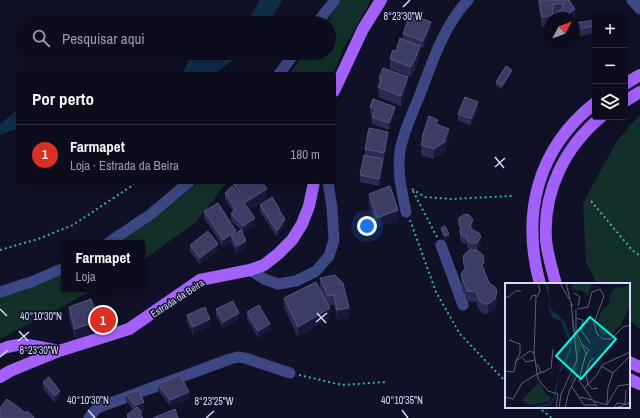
<!DOCTYPE html>
<html lang="pt">
<head>
<meta charset="utf-8">
<style>
	:root { --surface:#0c0c1c; --page:#151525; --text:#f1f3f6; --muted:#9a9ba3; --line:#2c2c3b; --accent:#d93025 }
	body { margin:0; font-family:"Archivo Narrow",sans-serif; background:var(--page); color:var(--text) }
	.controls { position:absolute; right:12px; top:12px; display:grid; overflow:hidden; border-radius:4px; box-shadow:0 4px 16px #0002 }
	.controls button { width:36px; height:36px; display:grid; place-items:center; padding:0; border:0; border-bottom:1px solid var(--line); background:var(--surface); color:var(--text); font:20px sans-serif }
	.compass { position:absolute; left:544px; top:12px; width:36px; height:36px; border-radius:50%; background:var(--surface); box-shadow:0 4px 16px #0002; rotate:49deg }
	.you { position:absolute; left:367px; top:226px; width:14px; height:14px; margin:-10px; border:3px solid #fff; border-radius:50%; background:#1a73e8; box-shadow:0 0 0 6px #1a73e833 }
	.badge { display:grid; place-items:center; width:26px; height:26px; border-radius:50%; background:var(--accent); color:#fff; font-size:13px; font-weight:700 }
	.pin { position:absolute; translate:-50% -50%; border:2px solid #fff; box-shadow:0 1px 4px #0006 }
	.popup { position:absolute; left:61px; top:240px; width:84px; height:52px; box-sizing:border-box; display:grid; place-content:center; border-radius:4px; background:var(--surface); filter:drop-shadow(0 1px 3px #0005); font-size:13px; white-space:nowrap; color:var(--muted) }
	.popup b { font-size:15px; color:var(--text) }
	.popup::after { content:''; position:absolute; left:50%; top:100%; margin-left:-8px; border:8px solid transparent; border-top-color:var(--surface) }
	.list { margin:0; padding:0; list-style:none }
	h2 { display:flex; justify-content:space-between; align-items:center; height:52px; margin:0; padding:0 16px; font-size:17px }
	h2 small { font-size:13px; font-weight:400; color:var(--muted) }
	.list li { display:grid; grid-template-columns:26px 1fr auto; gap:12px; align-items:center; box-sizing:border-box; height:60px; padding:0 16px; border-top:1px solid var(--line) }
	.list b { display:block; font-size:15px; white-space:nowrap }
	.list p { margin:0; font-size:13px; white-space:nowrap; color:var(--muted) }
	.list em { font-size:13px; font-style:normal; color:var(--muted) }
	.icon { flex:none; width:22px; height:22px; fill:none; stroke:currentColor; stroke-width:2; stroke-linecap:round; stroke-linejoin:round }
	.map { position:relative; flex:none; width:640px; height:418px; overflow:hidden }
	.search { position:absolute; background:var(--surface); box-shadow:0 4px 16px #0002; left:16px; top:16px; width:320px; height:44px; display:flex; align-items:center; gap:10px; box-sizing:border-box; padding:0 14px; border-radius:22px; color:var(--muted); font-size:15px }
	.panel { position:absolute; background:var(--surface); box-shadow:0 4px 16px #0002; left:16px; top:72px; width:320px; height:112px; border-radius:4px }
	.map>svg:first-child { display:block }
	.green { fill:#132f29 }
	.water { fill:#0e2d47 }
	.lines { fill:none; stroke-linecap:round; stroke-linejoin:round }
	.path { stroke:#34b494; stroke-width:2; stroke-dasharray:2 3; stroke-linecap:butt }
	.minor { stroke:#3d4783; stroke-width:11 }
	.major { stroke:#a461f9; stroke-width:12 }
	.wall { fill:#2a2a53 }
	.shaded-wall { fill:#181839 }
	.building { fill:#3c3d65; stroke:#54557d; fill-rule:evenodd }
	.ticks { fill:none; stroke:#d6d9fe; stroke-width:1.5 }
	.labels { text-anchor:middle; stroke-width:3; stroke-linejoin:round; paint-order:stroke }
	.street-label { font-size:10px; fill:#d6d9fe; stroke:#101026 }
	.inset-river { fill:none; stroke:#0e2d47; stroke-width:2 }
	.inset-road { fill:none; stroke:#5f607c; stroke-width:1 }
	.view { fill:#09f6e1; fill-opacity:0.15; stroke:#09f6e1; stroke-width:2 }
	.inset-edge { fill:none; stroke:#d6d9fe; stroke-width:2 }
	.ticks-label { font-size:10px; text-anchor:middle; fill:#d6d9fe; stroke:#101026; stroke-width:3; stroke-linejoin:round; paint-order:stroke }
</style>
</head>
<body>
<div class="map">
<svg width="640" height="418" viewBox="0 0 640 418">
	<rect width="100%" height="100%" fill="#101026"/>
	<!-- green -->
	<path class="green" d="M342,0H371L345,46L333,74H290L304,53H329V23H326Z
		M640,115V329L629,320V284H597L586,262L583,203L618,139Z
		M198,182H227L196,222L142,261V243H117C147,225 172,205 198,182Z
		M64,274V289H95L0,339V297L26,290Z"/>
	<!-- water -->
	<path class="water" d="M260,0H282L269,23H246Z
		M192,53H216L224,56L226,53H243L214,74H182Z
		M18,109V128L0,135V124Z"/>
	<g class="lines">
		<!-- path -->
		<path class="path" d="M412,189L425,197L450,199L512,196
			M413,191L437,237
			M591,201L632,250L640,256
			M410,220L436,292L460,334L506,382
			M0,250L38,239L73,225L130,187L135,182
			M299,375L342,385L385,382
			M538,407L552,418"/>
		<!-- minor -->
		<path class="minor" d="M632,0L640,9
			M317,23L335,0
			M279,74L295,53
			M406,212C402,192 397,172 400,151C403,133 412,114 419,97C432,63 443,27 468,0
			M108,243L151,214L189,182
			M441,245L463,305
			M250,270L264,279L278,284L296,281L316,271L329,256L334,240L332,208L328,182
			M0,292L31,282L64,268
			M89,418L97,408L230,359L238,357L245,358L290,373"/>
		<!-- major -->
		<path class="major" d="M625,84L640,75
			M334,91L363,29L381,0
			M625,101L640,92
			M540,284C521,214 537,149 595,103
			M556,284C552,269 547,254 546,239C543,191 565,147 601,117
			M0,350C21,340 38,347 59,351
			M629,362L640,367
			M0,377L10,371L59,351L129,329L200,280L250,270L264,265L278,254L292,240L302,224L309,206L314,182
			M629,379L640,384"/>
	</g>
	<!-- wall -->
	<path class="wall" d="M538,0H569L575,19L574,20V18H550V26L542,27L538,3Z
		M595,20V33L576,37L575,30V23Z
		M431,28L423,48L420,47V56L414,72L413,71L411,77L390,69V59L403,39V34Z
		M512,73L502,89L496,86V82Z
		M379,78L408,87L401,106L378,97Z
		M370,107L395,114L389,130L372,124V117L373,115L370,114Z
		M478,109L471,126L458,120V114Z
		M438,124L449,139L446,146V151L434,159L421,155L422,137Z
		M388,139L384,159H383V165L379,186L360,182V175L365,155V149Z
		M233,183L267,199L249,210L255,225L243,233L241,230L246,247L237,253L231,242L223,247L204,218V211L236,233L241,230L231,221V214L233,211L225,200V193L233,186Z
		M369,194L398,220L377,228L369,204Z
		M260,205L285,225L277,237L260,212Z
		M459,218L473,227L472,229L481,244L477,250L484,270L497,301L495,309L488,314H484L481,312L478,308L476,302L467,301L461,284V274L464,271L463,256L470,250L467,247V243L464,244L461,242L460,239V233L459,232Z
		M441,228L449,238L445,240L441,231Z
		M190,245L218,250L200,265L190,252Z
		M320,278L349,308V318L337,320L334,305H328L330,318L298,337L284,308V298L320,288Z
		M69,307L96,325H95V332L75,338L69,317Z
		M216,309L239,320L223,328L216,316Z
		M247,312L270,330L258,338L247,319Z
		M187,315L210,326L193,334L187,322Z
		M43,382L60,398L55,403L43,389Z
		M158,384L189,399L170,406L158,390Z
		M126,394L144,409L127,418V415L133,410L126,401Z"/>
	<!-- shaded-wall -->
	<path class="shaded-wall" d="M31,0H36L31,3Z
		M575,9V19L574,20V18H562Z
		M431,22V28L423,48V41Z
		M420,46V56L414,72V62Z
		M413,61V71L411,77V67Z
		M512,70V73L502,89V86Z
		M408,77V87L401,106V96Z
		M478,102V109L471,126V119Z
		M395,107V114L389,130V123Z
		M449,129V139L446,146V151L434,159V149L444,141Z
		M388,132V139L384,159V153Z
		M383,159V165L379,186V179Z
		M267,189V199L246,212V202Z
		M398,210V220L377,228V218Z
		M255,218V225L243,233V226Z
		M285,219V225L277,237V231Z
		M473,220V227L470,233V226Z
		M236,231V238L231,236V242L223,247V240Z
		M449,234V238L445,240V236Z
		M481,237V244L477,250V243Z
		M246,241V247L237,253V246Z
		M218,244V250L200,265V258Z
		M497,291V301L495,309L488,314V304Z
		M330,308V318L298,337V327Z
		M349,308V318L337,320V310Z
		M239,313V320L223,328V322Z
		M96,315V325H95V332L75,338V329L93,316Z
		M210,319V326L193,334V327Z
		M270,324V330L258,338V331Z
		M60,391V398L55,403V396Z
		M189,392V399L170,406V400Z
		M144,402V409L135,413V406Z"/>
	<!-- building -->
	<path class="building" d="M539,0H569L575,9L562,18H555L553,15L542,17ZM562,3L563,8L553,15L552,5Z
		M410,14L431,22L423,41L403,34Z
		M595,20V26L576,30L575,23Z
		M400,38L420,46L414,62L413,61L411,67L390,59L393,50L396,51Z
		M506,66L512,70L502,86L496,82Z
		M383,68L408,77L401,96L378,87L382,79L379,78Z
		M465,97L478,102L471,119L458,114Z
		M373,99L395,107L389,123L372,117L375,109L370,107Z
		M429,116L438,120L436,124L449,129L444,141H446L434,149L421,145L423,138L422,137Z
		M369,128L388,132L384,153L365,149Z
		M364,155L383,159L379,179L360,175Z
		M234,182H262L267,189L246,202L233,183Z
		M232,186L255,218L243,226L231,214L235,209L233,206V205L225,193Z
		M390,186L398,210L377,218L369,194Z
		M272,197L280,210H279L285,219L277,231L260,205Z
		M218,203L236,231L223,240L204,211Z
		M465,214L469,215L473,220L470,226L473,230L479,233L481,237L477,243H470L467,240V236L464,237L461,235L460,232L462,228L459,225V218Z
		M445,226L449,234L445,236L441,228Z
		M241,230L246,241L237,246L231,236Z
		M208,231L218,244L200,258L190,245Z
		M469,250H477L483,255L484,263L482,265L489,283L495,287L497,291L495,299L488,304H484L481,302L478,298L476,292L467,291L461,274L466,268L464,264L463,256Z
		M335,275L343,283L349,308L337,310L334,295L327,296L325,288H324L320,278Z
		M316,282L330,308L298,327L284,298Z
		M91,299L96,315L93,316L95,322L75,329L69,307Z
		M233,301L239,313L223,322L216,309Z
		M259,305L270,324L258,331L247,312Z
		M205,307L210,319L193,327L187,315Z
		M180,375L189,392L170,400L158,384Z
		M49,377L60,391L55,396L43,382Z
		M138,390L144,402L135,406L126,394Z
		M7,399L26,413L27,411L34,417L33,418H0V408Z
		M137,407L142,412L140,414L143,418H127L129,417L127,415Z
		M175,409L178,418H153Z"/>
	<!-- ticks -->
	<path class="ticks" d="M403,7L410,0M495,157L504,168M495,167L505,158M0,309L7,316M317,313L326,323M316,322L327,313M19,331L28,341M18,341L29,332M0,357L8,350M88,410L95,418M402,410L408,418M206,418L214,411"/>
	<g class="labels">
		<!-- street labels -->
		<g class="street-label">
			<text transform="translate(177 298) rotate(-33)" y="4">Estrada da Beira</text>
		</g>
	</g>
	<!-- overview -->
	<g transform="translate(505 283)">
		<rect width="125" height="125" fill="#101026"/>
		<path d="M67,0H86L84,12L77,8L68,7ZM125,3V23L116,42L106,51H98L94,48L92,38L97,27L105,20L104,15L108,6ZM69,35L70,49L76,63L70,96L64,102L72,76L66,36ZM34,99L41,111L46,113L45,118L25,122L17,117Z" fill="#132f29"/>
		<path d="M39,0L44,4L45,25L60,39L67,60L66,69L54,92L51,113L47,121L43,122L47,117L56,83L66,62L57,42L59,40L48,35L44,27V14Z" fill="#0e2d47"/>
		<path class="inset-river" d="M27,125L45,121"/>
		<path class="inset-road" d="M55,0L68,23M61,0L65,16M69,10L75,14L73,23M0,14H3L11,8H16M32,14L35,8L33,0M25,17L27,13L31,12L29,71M72,26L83,24L87,9L95,6L99,13L89,40L92,51L98,56H106L118,44L125,42M71,27V49L81,70L74,97L93,125M71,35L78,37L76,47L85,60M4,57L15,61V70L10,80M78,62L84,67L81,72M18,75L21,79L30,77M96,83L108,90M0,88L9,89L11,78L25,68L29,70L33,96L43,108L53,111L51,125M36,90L46,85L48,66M83,101L87,106L93,105M83,102L81,89L85,78L89,75M67,104L79,122H91M79,105L92,92L97,82L125,69M0,114L8,116L17,100L36,89L32,81M75,114L87,117M89,118L102,122L113,103L125,101M102,121L103,104L108,90L125,73M54,125L56,111L72,77L66,21M60,125L64,108L73,91M109,125L112,120L120,121L121,107M110,125L125,120"/>
		<path class="view" d="M85,34L111,56L76,96L51,73Z"/>
		<rect width="125" height="125" class="inset-edge"/>
	</g>
	<g class="ticks-label">
		<text x="403" y="20">8°23'30"W</text>
		<text x="41" y="320">40°10'30"N</text>
		<text x="39" y="354">8°23'30"W</text>
		<text x="88" y="404">40°10'30"N</text>
		<text x="402" y="404">40°10'35"N</text>
		<text x="214" y="405">8°23'25"W</text>
	</g>
</svg>
<div class="controls">
<button>+</button>
<button>−</button>
<button><svg class="icon" aria-label="layers" viewBox="0 0 24 24"><path d="M12 4l9 5-9 5-9-5zM3 14l9 5 9-5"/></svg></button>
</div>
<svg class="compass" viewBox="-18 -18 36 36"><path d="M0-13l5 13h-10z" fill="#e53935"/><path d="M0 13l5-13h-10z" fill="#9a9ba3"/></svg>
<div class="you"></div>
<div class="pin badge" style="left:103px;top:320px">1</div>
<div class="popup"><b>Farmapet</b>Loja</div>
<div class="search"><svg class="icon" aria-label="search" viewBox="0 0 24 24"><circle cx="10" cy="10" r="6"/><path d="M15 15l6 6"/></svg>Pesquisar aqui</div>
<section class="panel">
<h2>Por perto<small></small></h2>
<ul class="list">
<li><span class="badge">1</span><div><b>Farmapet</b><p>Loja · Estrada da Beira</p></div><em>180 m</em></li>
</ul>
</section>
</div>
</body>
</html>
